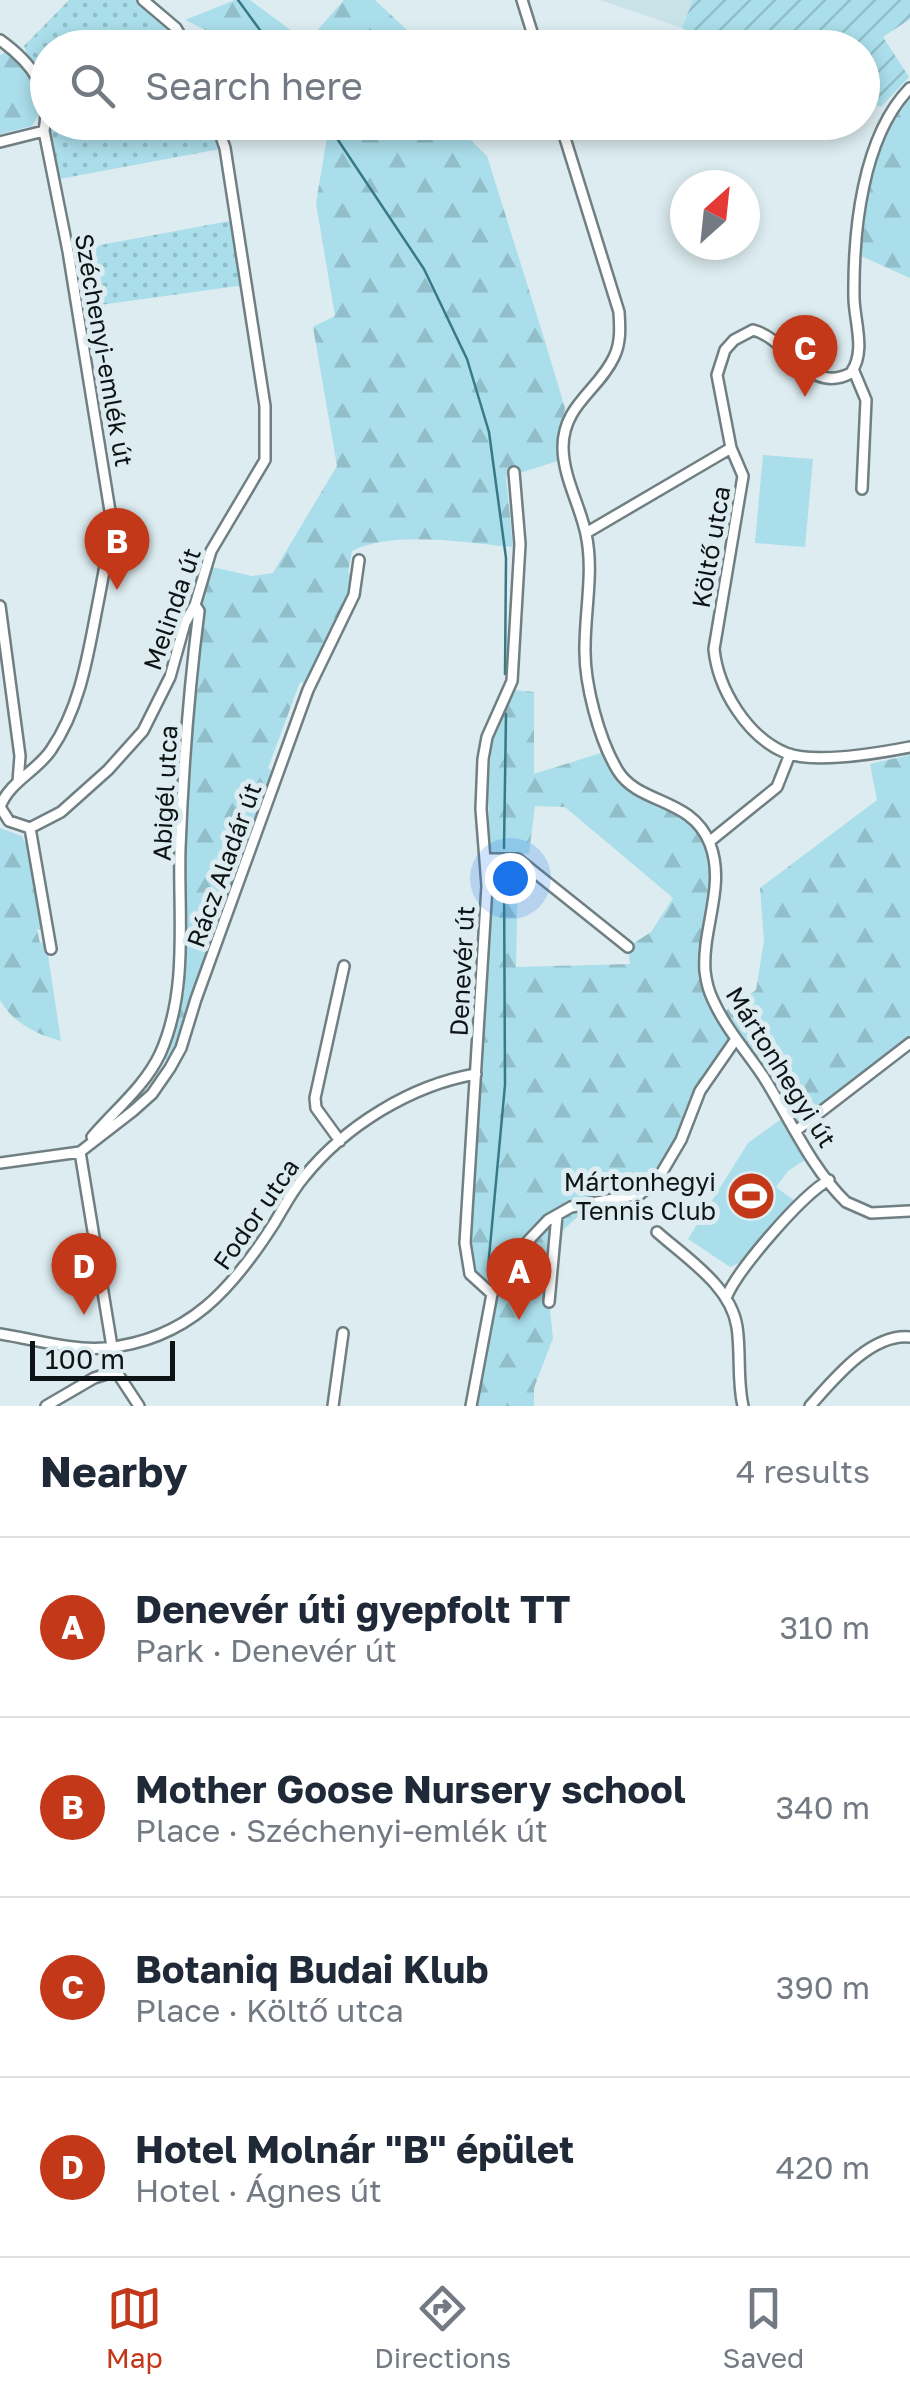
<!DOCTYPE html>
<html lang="en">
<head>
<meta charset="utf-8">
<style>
	:root { --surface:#fff; --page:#f2f2f3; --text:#1f2937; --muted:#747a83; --line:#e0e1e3; --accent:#c23819 }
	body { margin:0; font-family:"Golos Text",sans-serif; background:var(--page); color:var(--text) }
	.compass { position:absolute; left:670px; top:170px; width:90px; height:90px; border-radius:50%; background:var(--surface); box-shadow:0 5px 15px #0003; rotate:27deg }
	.scale { position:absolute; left:30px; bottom:25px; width:145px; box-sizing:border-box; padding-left:10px; border:5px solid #0e1315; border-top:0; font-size:28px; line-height:35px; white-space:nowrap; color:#0e1315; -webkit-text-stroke:8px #dcecf0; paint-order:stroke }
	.you { position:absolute; left:510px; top:878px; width:35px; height:35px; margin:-25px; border:8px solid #fff; border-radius:50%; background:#1a73e8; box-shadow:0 0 0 15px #1a73e833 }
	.badge { display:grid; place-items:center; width:65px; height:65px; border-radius:50%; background:var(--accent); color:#fff; font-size:32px; font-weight:700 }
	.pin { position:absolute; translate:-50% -82px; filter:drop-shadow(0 2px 5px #0008) }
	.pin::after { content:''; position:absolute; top:52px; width:35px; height:30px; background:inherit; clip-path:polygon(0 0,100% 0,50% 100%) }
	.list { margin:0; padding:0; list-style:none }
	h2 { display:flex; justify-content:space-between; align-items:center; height:130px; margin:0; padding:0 40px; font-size:42px }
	h2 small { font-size:32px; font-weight:400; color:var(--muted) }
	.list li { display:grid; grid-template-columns:65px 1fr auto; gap:30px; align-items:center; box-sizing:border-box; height:180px; padding:0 40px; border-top:2px solid var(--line) }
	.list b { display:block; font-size:38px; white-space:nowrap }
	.list p { margin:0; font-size:32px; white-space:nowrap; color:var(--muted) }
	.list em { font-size:32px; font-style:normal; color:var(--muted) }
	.icon { flex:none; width:55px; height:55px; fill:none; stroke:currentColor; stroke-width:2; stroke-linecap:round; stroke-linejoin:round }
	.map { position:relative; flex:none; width:910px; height:1406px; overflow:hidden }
	.search { position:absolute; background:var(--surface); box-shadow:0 5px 15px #0003; left:30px; right:30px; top:30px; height:110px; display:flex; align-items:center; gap:25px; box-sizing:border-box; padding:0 35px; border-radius:55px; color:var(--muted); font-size:38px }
	.sheet { height:850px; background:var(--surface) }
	nav { display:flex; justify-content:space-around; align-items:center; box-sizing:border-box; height:140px; border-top:2px solid var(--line); background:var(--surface); font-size:28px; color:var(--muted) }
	nav a { display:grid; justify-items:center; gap:5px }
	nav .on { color:var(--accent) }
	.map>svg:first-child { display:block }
	.built { fill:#c9e2e8 }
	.grass { fill:url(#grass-dots) }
	.forest { fill:url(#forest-firs) }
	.garden { fill:url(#garden-furrows) }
	.pitch { fill:#aadeea }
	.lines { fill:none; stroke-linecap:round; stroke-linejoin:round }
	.stream { stroke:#387988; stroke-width:2.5 }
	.minor-casing { stroke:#707f82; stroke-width:14 }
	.minor { stroke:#fff; stroke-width:9 }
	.labels { text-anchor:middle; stroke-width:10; stroke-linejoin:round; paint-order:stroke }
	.street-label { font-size:25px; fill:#0e1315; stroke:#dcecf0 }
	.poi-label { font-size:25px; fill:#0e1315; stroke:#dcecf0; text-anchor:end }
</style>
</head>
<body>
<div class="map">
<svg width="910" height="1406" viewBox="0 0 910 1406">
	<defs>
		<pattern id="grass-dots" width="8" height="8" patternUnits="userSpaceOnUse" patternTransform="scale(2.5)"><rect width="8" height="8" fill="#aadeea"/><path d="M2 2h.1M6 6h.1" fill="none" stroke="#91bec8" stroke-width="1.8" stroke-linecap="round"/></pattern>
		<pattern id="forest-firs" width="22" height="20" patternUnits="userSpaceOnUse" patternTransform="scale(2.5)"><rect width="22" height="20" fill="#aadeea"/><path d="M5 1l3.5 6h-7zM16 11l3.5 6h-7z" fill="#91bec8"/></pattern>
		<pattern id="garden-furrows" width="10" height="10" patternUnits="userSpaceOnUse" patternTransform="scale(2.5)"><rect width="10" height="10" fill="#aadeea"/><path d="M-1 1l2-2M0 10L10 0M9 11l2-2" fill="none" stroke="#91bec8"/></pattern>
	</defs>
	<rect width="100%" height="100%" fill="#dcecf0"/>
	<!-- built -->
	<path class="built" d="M600,0H693L682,28Z"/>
	<!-- grass -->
	<path class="grass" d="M69,0H143L188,47L48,48V122L216,123L225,148L54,180L44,131L46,108L24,46Z
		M235,220L245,285L78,308L68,251Z"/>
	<!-- forest -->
	<path class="forest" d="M235,0H250L307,42L344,0H375L409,32V47H241L185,20Z
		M9,51C29,66 36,85 42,108L32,126L0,134V55Z
		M910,95V278L861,256C868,202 871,137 910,95Z
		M321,123H453L487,156L543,335L565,408L558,461L506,477L513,547C465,543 396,530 352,551L348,572L353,577L352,587L307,684L300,682L268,768L275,772L169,1062L163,1058L173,1030L186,898L183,850L199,614L212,567L252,576L273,573L337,466L313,327L335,316L316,203L328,131Z
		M514,690L534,692V774L604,752L619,782L634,786L693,818L715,861L705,973L721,1014L756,990L764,941L760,888L877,800L870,764L910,755V1043L797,1130L737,1040L715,1066L670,1162L640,1194L598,1198L549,1243L544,1299L549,1302L553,1338L534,1388V1406H471L492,1295L470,1274L465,1243L492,866L518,867L516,967L630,964L628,947L651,932L673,898L565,807L535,806L529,854L490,852L488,786L492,742Z
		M0,828L22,836L27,846L43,928L37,930L40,943L46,942L61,1041C36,1034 13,1023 0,1000Z"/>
	<!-- garden -->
	<path class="garden" d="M693,0H910V19L883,37L909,77L881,107L863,99L862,48L721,47L682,28Z"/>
	<!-- pitch -->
	<path class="pitch" d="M763,455L813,459L805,547L755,543Z
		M784,1117L809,1157L788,1171L776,1187L799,1204L757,1255L730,1267L688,1239L748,1143Z"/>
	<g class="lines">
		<!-- stream -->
		<path class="stream" d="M238,0L273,48
			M326,122L424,269L467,359L489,432L506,558L505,674
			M504,848L506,714
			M488,1268L505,1085L504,871"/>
		<!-- minor casing -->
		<g class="minor-casing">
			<path id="minor" d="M143,0L176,28L188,48
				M522,0L537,48
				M0,40C32,63 52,89 44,131L68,251L110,511C110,543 104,572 98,603C88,654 81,706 51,750C37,771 9,782 0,807L9,821L30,828
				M910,88C862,137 853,232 854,299C855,324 866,351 851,373C808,396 789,339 753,330L734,340L725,350L717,375L731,448L743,476L714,649C718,689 747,737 786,753C815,764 879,753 910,747
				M560,122L619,312C620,327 621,343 614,357C599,390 563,405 563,447C563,477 580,505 586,534C594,571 585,610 585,647C584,683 599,740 618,771C639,805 692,797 710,844C726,886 702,928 705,971C706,980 709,992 713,1000C725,1027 746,1051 763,1076C789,1117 811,1168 846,1202L871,1213L910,1211
				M0,142L44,131
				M853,369L866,400L862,489
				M586,533L731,448
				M0,606L20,756L18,782
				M30,828L61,812L108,770L143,731L170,677L185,623L195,605L211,551L265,460V406L225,148L216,122
				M30,828L51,949
				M709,842L777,787L790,754
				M486,859H518L628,947
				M797,1130L910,1043
				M92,1137C115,1110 145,1086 160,1054C189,990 178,916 180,848C183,769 189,689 199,611L195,605
				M340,1141L316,1108L315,1098L344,966
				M80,1152L116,1371L139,1406
				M0,1163L80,1152L133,1111L152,1094L170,1068L181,1048L196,999L308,690L354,595L359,560
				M657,1232C686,1258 731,1286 737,1327C741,1353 737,1380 743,1406
				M492,1294L470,1274L465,1243L487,886L481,809L483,759L487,737L512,681L520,544L514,472
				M726,1298C737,1270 802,1195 829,1180
				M549,1302L557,1215
				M0,1334C33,1339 72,1351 105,1348C189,1340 233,1288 275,1222C284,1207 292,1191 304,1177C345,1126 411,1085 476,1074
				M46,1406L94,1378L116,1371
				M333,1406L343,1333
				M471,1406L492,1294L509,1261L548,1220L571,1207L640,1194L658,1179L681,1140L700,1091L736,1039
				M810,1406C834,1379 871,1333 910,1337"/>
		</g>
		<!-- minor -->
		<use href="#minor" class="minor"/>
	</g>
	<!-- icons -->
	<defs>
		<g id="stadium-disc" transform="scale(2.5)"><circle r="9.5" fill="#c23819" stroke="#dcecf0"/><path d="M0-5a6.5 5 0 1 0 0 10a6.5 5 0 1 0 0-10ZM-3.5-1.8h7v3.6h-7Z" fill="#fff"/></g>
	</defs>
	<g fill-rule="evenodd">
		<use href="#stadium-disc" x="751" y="1196"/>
	</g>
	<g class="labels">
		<!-- street labels -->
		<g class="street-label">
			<text transform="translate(104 350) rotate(80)" y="9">Széchenyi-emlék út</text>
			<text transform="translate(711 547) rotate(-80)" y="9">Költő utca</text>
			<text transform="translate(172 609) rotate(-71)" y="9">Melinda út</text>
			<text transform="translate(165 793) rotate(-87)" y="9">Abigél utca</text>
			<text transform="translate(224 865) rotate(-70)" y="9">Rácz Aladár út</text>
			<text transform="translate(462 971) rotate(-87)" y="9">Denevér út</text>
			<text transform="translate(781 1067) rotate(58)" y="9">Mártonhegyi út</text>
			<text transform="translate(256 1214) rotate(-55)" y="9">Fodor utca</text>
		</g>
		<!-- poi labels -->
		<g class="poi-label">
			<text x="716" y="1191">Mártonhegyi<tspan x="716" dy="29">Tennis Club</tspan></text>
		</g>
	</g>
</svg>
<svg class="compass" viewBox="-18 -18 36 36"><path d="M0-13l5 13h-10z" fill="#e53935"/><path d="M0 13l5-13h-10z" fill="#747a83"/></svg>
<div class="scale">100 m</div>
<div class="you"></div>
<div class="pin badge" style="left:519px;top:1320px">A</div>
<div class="pin badge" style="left:117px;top:590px">B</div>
<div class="pin badge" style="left:805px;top:397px">C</div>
<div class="pin badge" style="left:84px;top:1315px">D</div>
<div class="search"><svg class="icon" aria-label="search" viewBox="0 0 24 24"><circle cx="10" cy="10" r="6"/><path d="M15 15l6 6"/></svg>Search here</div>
</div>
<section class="sheet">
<h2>Nearby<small>4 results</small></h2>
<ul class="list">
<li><span class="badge">A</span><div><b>Denevér úti gyepfolt TT</b><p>Park · Denevér út</p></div><em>310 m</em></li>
<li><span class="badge">B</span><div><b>Mother Goose Nursery school</b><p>Place · Széchenyi-emlék út</p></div><em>340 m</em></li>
<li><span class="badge">C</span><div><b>Botaniq Budai Klub</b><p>Place · Költő utca</p></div><em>390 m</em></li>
<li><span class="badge">D</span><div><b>Hotel Molnár &quot;B&quot; épület</b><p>Hotel · Ágnes út</p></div><em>420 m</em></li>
</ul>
</section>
<nav>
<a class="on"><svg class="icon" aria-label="map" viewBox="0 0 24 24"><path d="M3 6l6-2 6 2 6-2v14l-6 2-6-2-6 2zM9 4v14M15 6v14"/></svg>Map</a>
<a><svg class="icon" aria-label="directions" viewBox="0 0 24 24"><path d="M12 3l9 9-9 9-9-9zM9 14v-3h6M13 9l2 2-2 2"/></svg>Directions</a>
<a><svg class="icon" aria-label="saved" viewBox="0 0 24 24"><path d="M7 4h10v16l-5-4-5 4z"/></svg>Saved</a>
</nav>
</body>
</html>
